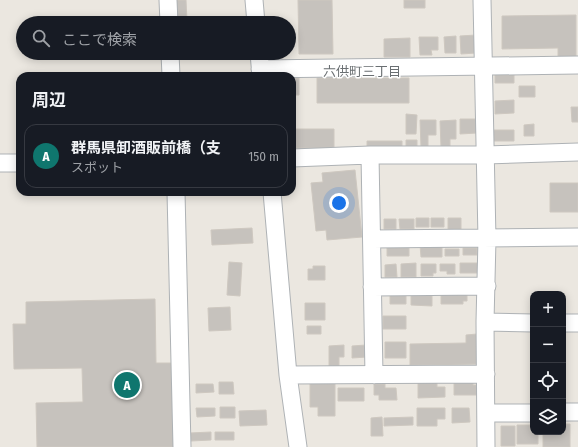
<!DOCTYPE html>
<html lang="ja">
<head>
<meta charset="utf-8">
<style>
	:root { --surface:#171b24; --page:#242831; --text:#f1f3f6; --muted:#9ea1a6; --line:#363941; --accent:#0f766e }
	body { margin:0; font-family:"Fira Sans Condensed","Noto Sans JP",sans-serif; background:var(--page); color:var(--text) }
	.controls { position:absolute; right:12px; bottom:12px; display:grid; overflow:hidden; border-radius:8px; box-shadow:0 2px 10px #0003 }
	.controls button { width:36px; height:36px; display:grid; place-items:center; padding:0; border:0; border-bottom:1px solid var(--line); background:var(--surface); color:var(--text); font:20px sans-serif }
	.you { position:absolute; left:339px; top:203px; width:14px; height:14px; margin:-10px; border:3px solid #fff; border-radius:50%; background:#1a73e8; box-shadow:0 0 0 6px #1a73e833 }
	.badge { display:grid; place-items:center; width:26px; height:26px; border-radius:50%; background:var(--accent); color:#fff; font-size:13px; font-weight:700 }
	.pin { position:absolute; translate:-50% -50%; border:2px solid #fff; box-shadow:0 1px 4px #0006 }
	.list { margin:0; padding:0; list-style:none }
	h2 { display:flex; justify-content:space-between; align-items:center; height:52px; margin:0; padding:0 16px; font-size:17px }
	h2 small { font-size:13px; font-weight:400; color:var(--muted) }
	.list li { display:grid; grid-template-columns:26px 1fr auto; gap:12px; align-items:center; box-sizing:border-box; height:64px; margin:0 8px 8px; padding:0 8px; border:1px solid var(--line); border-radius:12px }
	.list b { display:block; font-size:15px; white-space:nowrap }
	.list p { margin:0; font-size:13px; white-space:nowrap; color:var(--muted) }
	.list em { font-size:13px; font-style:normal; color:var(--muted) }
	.icon { flex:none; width:22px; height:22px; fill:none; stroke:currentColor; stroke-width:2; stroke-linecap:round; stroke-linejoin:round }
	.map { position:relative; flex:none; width:578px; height:447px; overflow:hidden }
	.search { position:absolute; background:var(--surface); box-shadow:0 2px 10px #0003; left:16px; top:16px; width:280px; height:44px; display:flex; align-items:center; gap:10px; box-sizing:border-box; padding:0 14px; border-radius:22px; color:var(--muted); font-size:15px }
	.panel { position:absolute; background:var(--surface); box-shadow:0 2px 10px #0003; left:16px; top:72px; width:280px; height:124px; border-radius:12px }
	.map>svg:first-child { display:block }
	.building { fill:#c6c2bd; stroke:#cec8c0 }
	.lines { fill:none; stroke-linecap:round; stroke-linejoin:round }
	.minor-casing { stroke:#aeb2b5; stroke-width:19 }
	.minor { stroke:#fff; stroke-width:17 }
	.labels { text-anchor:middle; stroke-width:3; stroke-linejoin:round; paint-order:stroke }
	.neighbourhood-label { font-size:13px; fill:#6a6f72; stroke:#fff }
</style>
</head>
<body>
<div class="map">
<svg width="578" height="447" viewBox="0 0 578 447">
	<rect width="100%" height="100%" fill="#ebe7e0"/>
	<!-- building -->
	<path class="building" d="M175,0H186L187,21L176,22Z
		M298,0H332L333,54H299Z
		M404,0H425V8H404Z
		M576,15V57H558V48L502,49V16Z
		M476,35V53L461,54L460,36Z
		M456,36V53H445L444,37Z
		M419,37H438V50H431L432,55H420Z
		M410,38V57H384V39Z
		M232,53H243V56L232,57Z
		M495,75H514V83H495Z
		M292,78H299V95H292Z
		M317,78H409V103H317Z
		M519,86H535V97H519Z
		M514,100V113L495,114V101Z
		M571,107H578V122H572Z
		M406,114L417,115L416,134H406Z
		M460,119H477V133L460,134Z
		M420,120H436V135H428V147H421Z
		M456,120V139H450V147H441L440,121Z
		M534,124V136H524V125Z
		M292,129H334V148H292Z
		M491,130H514V141H492Z
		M406,140H417V147H406Z
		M367,141H402V148H367Z
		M355,170L362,237L327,240L326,230L316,231L311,183L323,182L322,173Z
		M550,183H578V212H550Z
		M416,218H429V227H416Z
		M431,218H444V227H431Z
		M448,218H461V230H448Z
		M384,219H396V229H384Z
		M399,219H414V229H400Z
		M252,228L253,243L212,245L211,230Z
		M442,244V257H421L420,245Z
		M387,245H409V256H387Z
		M463,248H477V255H463Z
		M445,249H459V256H445Z
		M229,262L242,263L240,296L227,295Z
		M416,263V277H401V264Z
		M460,263H480V273H460Z
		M396,264L397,277H385V265Z
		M421,264H436V273H433V276H421Z
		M440,264H455V274H447V271H440Z
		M313,266H325V280H308V269H313Z
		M390,293H406V304H390Z
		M441,293H467V301H463V304H441Z
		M411,294H432V306L411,305Z
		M155,299L156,363H172L174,447H37L36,403L83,402L82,368L14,369L13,324H26V302Z
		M305,303H325V320H305Z
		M230,307L231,330L209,331L208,308Z
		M383,316H406V329H383Z
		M307,326H321V334H307Z
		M477,334L478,364L410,365V344L466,343V335Z
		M385,342H406V358H385Z
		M344,345V357H339V368H329V346Z
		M366,345L367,357L352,358V346Z
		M219,382H233L234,394H219Z
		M418,382H437V387H445V397L418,398Z
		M454,382H473V385H480V395H454Z
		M310,383H335V416H318V407H310Z
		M196,384H213L214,392L196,393Z
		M374,384H385V388H396L397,400H379V395H374Z
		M338,388H364V401H338Z
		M220,407H235V418H220Z
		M196,408H215V416L197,417Z
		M417,408H445V419H437V426H417Z
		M452,408H469L470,422L452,423Z
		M266,410L267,425L240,426L239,411Z
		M382,417L383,436H371V418Z
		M413,417V425L384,426V418Z
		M563,424H570V447H543V432H563Z
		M517,425H530V431L538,432V444H517Z
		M501,426H515V446H501Z
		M211,432V440L191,441L190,433Z
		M215,432H234V440H215Z"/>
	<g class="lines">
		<!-- minor casing -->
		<g class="minor-casing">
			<path id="minor" d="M168,0L169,23
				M254,0L256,23
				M482,0L487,239L485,322L486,447
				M170,53L171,76
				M259,53L261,76
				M260,69L578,65
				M370,155L374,375
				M292,158L370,155H485L578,152
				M0,163H20
				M176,192L182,447
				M272,192L288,375L298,447
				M372,239L578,237
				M372,287L487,286
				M485,322L533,323
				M563,323H578
				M288,375L486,374
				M563,412H578
				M486,413H533"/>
		</g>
		<!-- minor -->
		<use href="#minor" class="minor"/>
	</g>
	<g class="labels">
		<!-- neighbourhood labels -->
		<g class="neighbourhood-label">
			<text x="362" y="76">六供町三丁目</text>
		</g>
	</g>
</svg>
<div class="controls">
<button>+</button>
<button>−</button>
<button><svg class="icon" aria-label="locate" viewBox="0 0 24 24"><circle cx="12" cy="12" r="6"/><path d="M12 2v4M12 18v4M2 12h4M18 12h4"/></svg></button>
<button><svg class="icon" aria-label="layers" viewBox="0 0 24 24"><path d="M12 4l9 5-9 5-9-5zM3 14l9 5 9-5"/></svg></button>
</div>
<div class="you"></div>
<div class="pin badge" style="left:127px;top:385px">A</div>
<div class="search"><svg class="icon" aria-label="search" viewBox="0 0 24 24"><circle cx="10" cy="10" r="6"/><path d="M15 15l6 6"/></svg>ここで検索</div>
<section class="panel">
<h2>周辺<small></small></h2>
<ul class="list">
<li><span class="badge">A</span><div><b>群馬県卸酒販前橋（支</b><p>スポット</p></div><em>150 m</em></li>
</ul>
</section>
</div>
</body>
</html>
